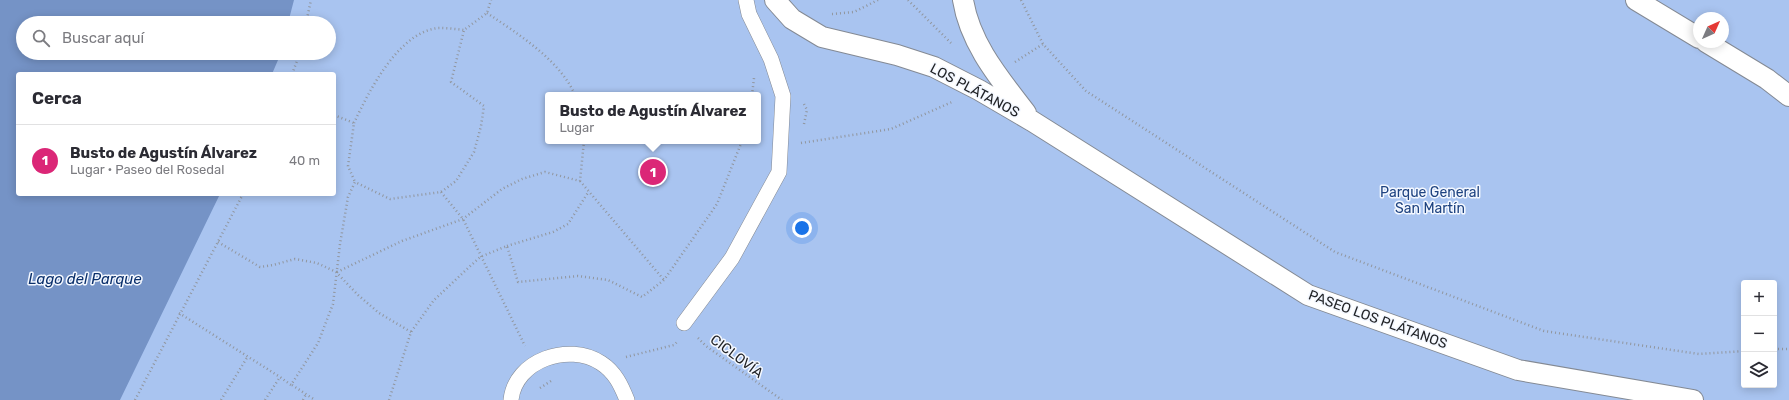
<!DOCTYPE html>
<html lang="es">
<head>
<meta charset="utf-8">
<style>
	:root { --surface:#fff; --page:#f7f7f7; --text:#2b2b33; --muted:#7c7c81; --line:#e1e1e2; --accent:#db2777 }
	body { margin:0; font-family:Rubik,sans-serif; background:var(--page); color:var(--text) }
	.controls { position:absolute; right:12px; bottom:12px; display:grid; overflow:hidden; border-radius:4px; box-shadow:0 2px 10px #0003 }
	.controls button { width:36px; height:36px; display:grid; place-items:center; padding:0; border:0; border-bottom:1px solid var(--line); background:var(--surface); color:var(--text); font:20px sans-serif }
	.compass { position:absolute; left:1693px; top:12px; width:36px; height:36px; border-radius:50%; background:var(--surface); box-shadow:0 2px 10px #0003; rotate:45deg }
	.you { position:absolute; left:802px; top:228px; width:14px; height:14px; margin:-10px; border:3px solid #fff; border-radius:50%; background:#1a73e8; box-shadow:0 0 0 6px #1a73e833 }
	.badge { display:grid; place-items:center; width:26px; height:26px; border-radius:50%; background:var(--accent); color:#fff; font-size:13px; font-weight:700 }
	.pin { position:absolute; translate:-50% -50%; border:2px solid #fff; box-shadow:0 1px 4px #0006 }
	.popup { position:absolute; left:545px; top:92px; width:216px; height:52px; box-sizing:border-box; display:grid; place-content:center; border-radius:4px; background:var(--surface); filter:drop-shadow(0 1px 3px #0005); font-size:13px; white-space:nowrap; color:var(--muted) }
	.popup b { font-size:15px; color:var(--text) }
	.popup::after { content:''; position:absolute; left:50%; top:100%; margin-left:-8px; border:8px solid transparent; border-top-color:var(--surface) }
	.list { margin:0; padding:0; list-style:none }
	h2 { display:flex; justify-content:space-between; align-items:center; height:52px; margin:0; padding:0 16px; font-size:17px }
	h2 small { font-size:13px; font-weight:400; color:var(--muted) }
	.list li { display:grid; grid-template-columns:26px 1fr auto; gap:12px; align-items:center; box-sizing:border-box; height:72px; padding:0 16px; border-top:1px solid var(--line) }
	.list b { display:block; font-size:15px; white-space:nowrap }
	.list p { margin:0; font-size:13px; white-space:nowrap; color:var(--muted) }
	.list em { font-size:13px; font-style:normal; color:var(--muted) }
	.icon { flex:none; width:22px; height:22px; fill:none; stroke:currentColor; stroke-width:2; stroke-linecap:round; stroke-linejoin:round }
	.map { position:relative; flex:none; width:1789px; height:400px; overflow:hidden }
	.search { position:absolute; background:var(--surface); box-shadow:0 2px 10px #0003; left:16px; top:16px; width:320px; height:44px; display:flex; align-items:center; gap:10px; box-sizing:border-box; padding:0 14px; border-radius:22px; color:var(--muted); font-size:15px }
	.panel { position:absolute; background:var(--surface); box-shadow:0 2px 10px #0003; left:16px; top:72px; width:320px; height:124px; border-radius:4px }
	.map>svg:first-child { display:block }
	.green { fill:#a9c4f0; fill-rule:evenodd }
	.water { fill:#7593c6 }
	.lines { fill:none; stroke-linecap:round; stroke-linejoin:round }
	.pedestrian-casing { stroke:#848a94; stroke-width:16 }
	.minor-casing { stroke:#848a94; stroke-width:22 }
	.path { stroke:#91969e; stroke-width:2.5; stroke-dasharray:1 3; stroke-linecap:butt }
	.pedestrian { stroke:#fff; stroke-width:15 }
	.minor { stroke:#fff; stroke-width:20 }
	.labels { text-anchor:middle; stroke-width:3; stroke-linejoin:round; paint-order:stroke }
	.street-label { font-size:14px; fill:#1f2125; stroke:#f4f8ff }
	.park-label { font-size:14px; fill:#1e4381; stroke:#f4f8ff }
	.water-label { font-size:15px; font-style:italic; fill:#0b306c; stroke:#f4f8ff }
</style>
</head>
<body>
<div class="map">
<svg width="1789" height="400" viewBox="0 0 1789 400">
	<rect width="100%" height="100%" fill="#e4ebf6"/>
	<!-- green -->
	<path class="green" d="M0,0H1789V400H0ZM1699,18H1723V42H1699ZM23,23H329V53H23ZM18,74H334V194H18ZM548,95H758V141H548ZM1744,283H1774V385H1744Z"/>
	<!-- water -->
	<path class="water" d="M0,0H294L288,23H23V53H281L272,74H18V194H220L120,400H0Z"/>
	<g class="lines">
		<!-- pedestrian casing -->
		<g class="pedestrian-casing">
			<path id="pedestrian" d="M684,323L732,258L779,172L783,96L771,59L749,14L746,0
				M511,400C515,360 569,342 601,363C615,372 621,385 627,400"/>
		</g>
		<!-- minor casing -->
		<g class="minor-casing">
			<path id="minor" d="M775,0L792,19L822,37L897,55L934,67L979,90L1032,121L1308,295L1518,370L1693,400
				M963,0C970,44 1000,79 1026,113
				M1636,0L1699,38
				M1706,42L1767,79L1789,96"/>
		</g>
		<!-- path -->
		<path class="path" d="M908,0L951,43
			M1021,0L1043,44L1086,91L1335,252L1544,331L1699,354L1744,351
			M487,13C518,34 560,60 575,95
			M832,14L854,12L878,0
			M306,23L311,0
			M1015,62L1043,44
			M292,74L300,53
			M752,95L754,78
			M334,115L354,123L348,166L355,182
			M354,123C369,91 399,31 439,28C447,28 456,29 464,30
			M804,124L807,110L804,104
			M801,143L891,129L952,102
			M580,181L664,280
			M441,192L463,219L525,346
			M218,242L260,267L273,265L295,259L317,263L336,272L358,295L379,313L411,332
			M507,246L553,232L568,224L589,191
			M337,272L402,241L463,219L502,189L522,179L545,172L580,181L584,141
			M179,313L280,377
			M698,338L706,346L782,400
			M1774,349H1789
			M626,357L674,345L678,341
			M292,385L315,400
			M540,388L551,381
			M135,400L243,194
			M221,400L248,356
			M265,400L280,377L291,385L318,343L333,304L340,244L348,197L355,182L390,199L441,192L456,181L474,152L481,126L484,106L451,82L464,30L487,13L491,0
			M303,400L306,394
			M389,400L411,332L434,300L480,257L507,246L518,282L578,276L608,280L642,297L664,280L717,204L742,141"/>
		<!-- pedestrian -->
		<use href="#pedestrian" class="pedestrian"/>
		<!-- minor -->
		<use href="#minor" class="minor"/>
	</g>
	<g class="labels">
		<!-- street labels -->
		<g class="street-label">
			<text transform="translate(975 90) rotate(28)" y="5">LOS PLÁTANOS</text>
			<text transform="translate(1378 319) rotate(20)" y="5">PASEO LOS PLÁTANOS</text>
			<text transform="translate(737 356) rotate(37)" y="5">CICLOVÍA</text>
		</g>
		<!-- park labels -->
		<g class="park-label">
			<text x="1430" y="197">Parque General<tspan x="1430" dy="16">San Martín</tspan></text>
		</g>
		<!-- water labels -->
		<g class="water-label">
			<text x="85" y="284">Lago del Parque</text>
		</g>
	</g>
</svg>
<div class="controls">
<button>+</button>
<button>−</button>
<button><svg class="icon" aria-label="layers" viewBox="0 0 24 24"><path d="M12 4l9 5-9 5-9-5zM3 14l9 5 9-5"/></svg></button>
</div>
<svg class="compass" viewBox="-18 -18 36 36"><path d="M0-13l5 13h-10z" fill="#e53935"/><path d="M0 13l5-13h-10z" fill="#7c7c81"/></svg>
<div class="you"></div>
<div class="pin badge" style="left:653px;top:172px">1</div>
<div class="popup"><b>Busto de Agustín Álvarez</b>Lugar</div>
<div class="search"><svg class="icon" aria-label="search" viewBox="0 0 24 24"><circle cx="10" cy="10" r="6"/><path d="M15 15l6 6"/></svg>Buscar aquí</div>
<section class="panel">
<h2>Cerca<small></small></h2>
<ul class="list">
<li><span class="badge">1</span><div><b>Busto de Agustín Álvarez</b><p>Lugar · Paseo del Rosedal</p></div><em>40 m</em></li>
</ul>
</section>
</div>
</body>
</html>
